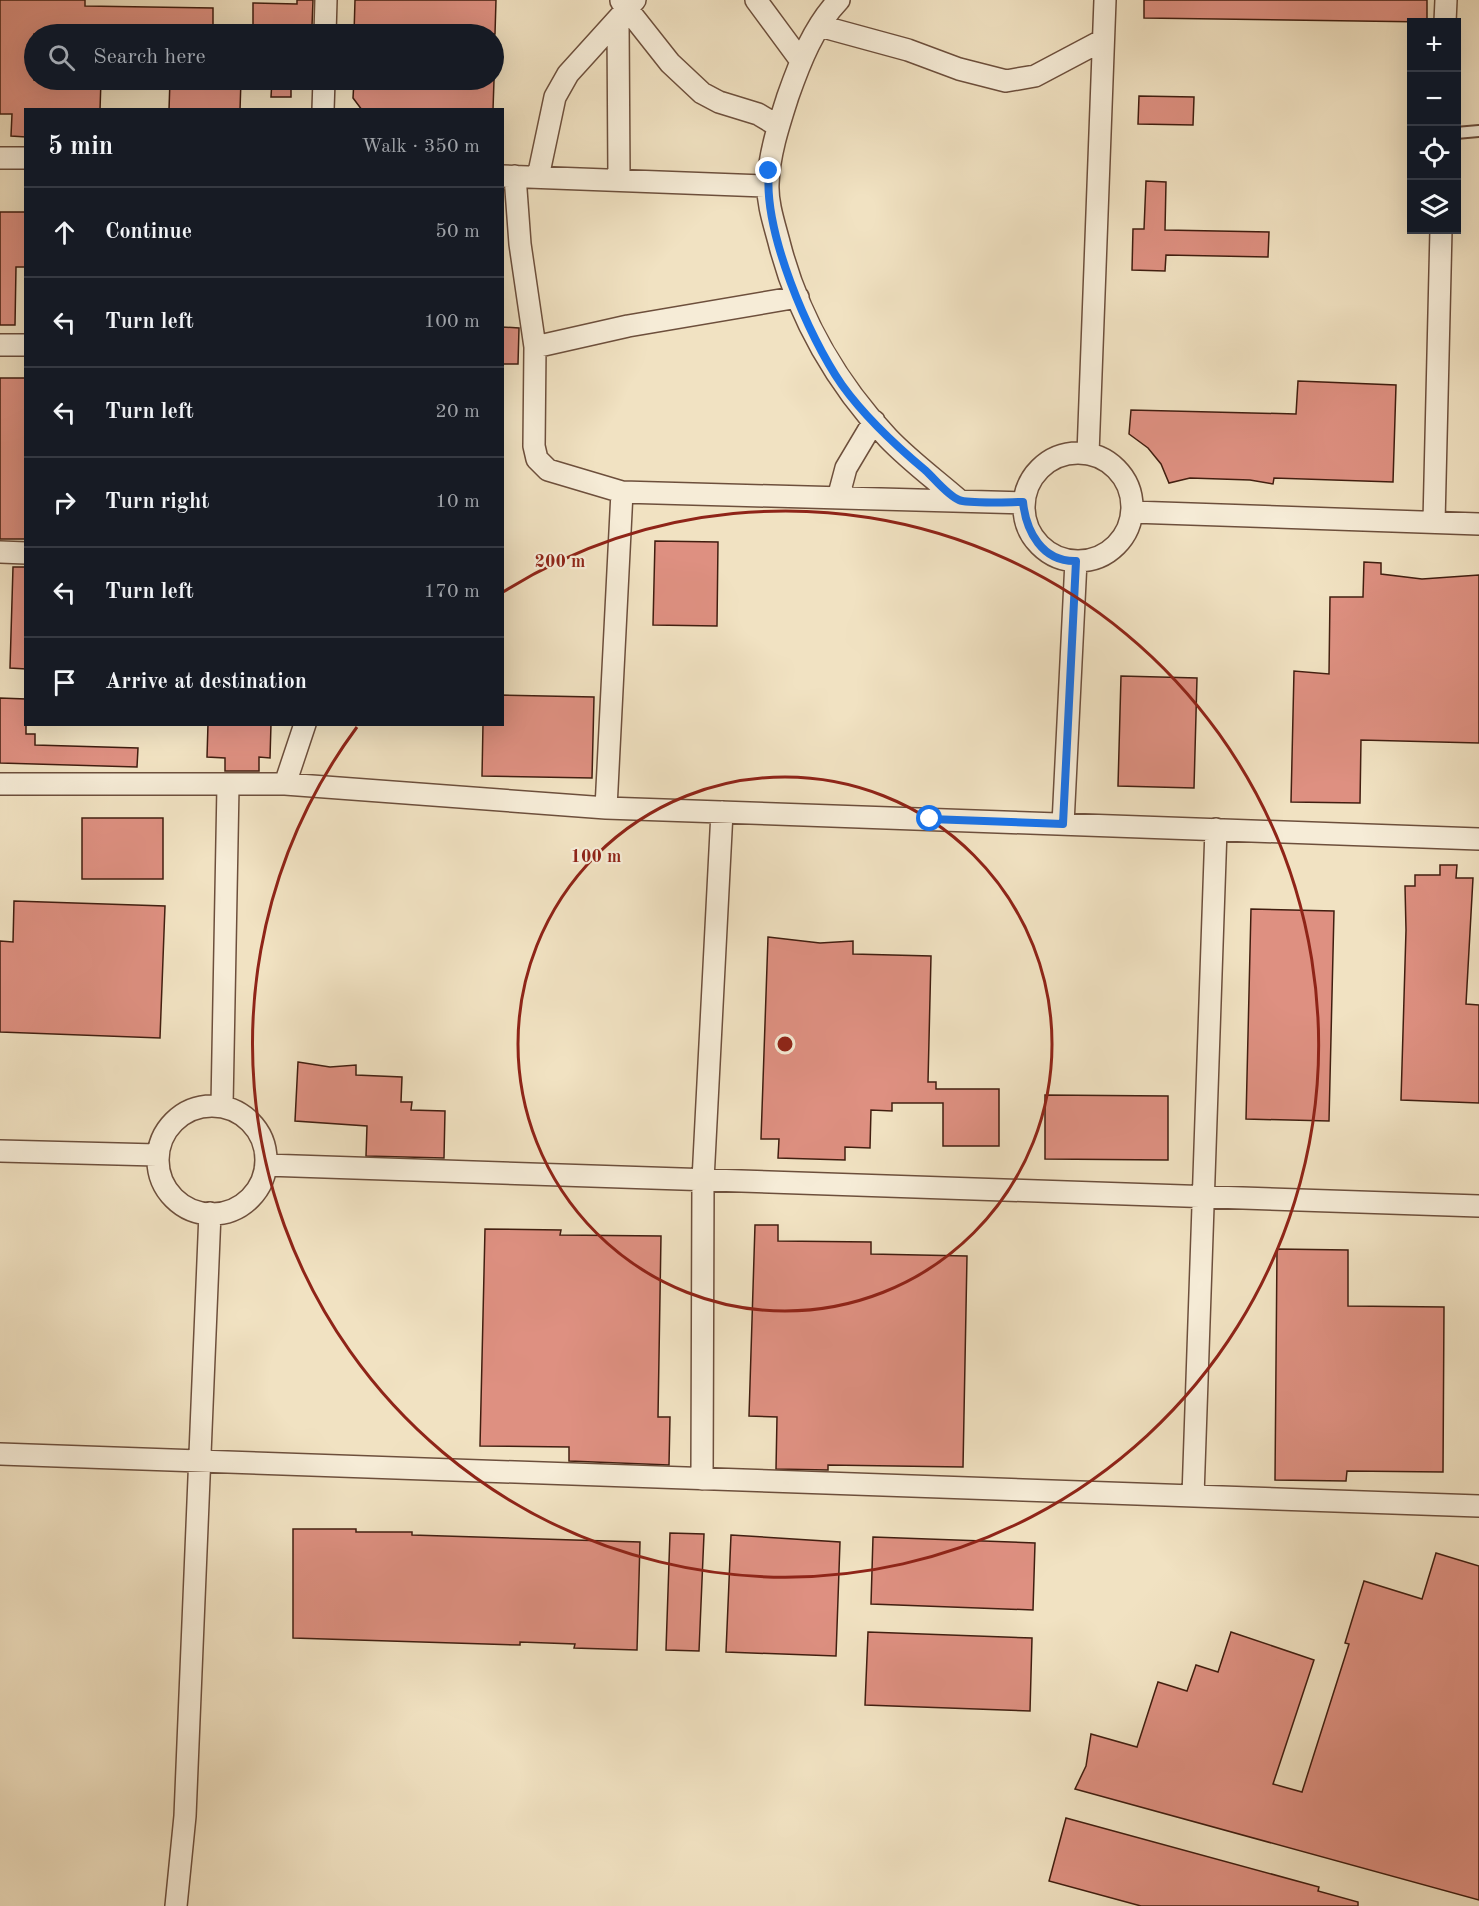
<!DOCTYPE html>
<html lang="en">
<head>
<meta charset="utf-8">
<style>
	:root { --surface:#171b24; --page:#20242c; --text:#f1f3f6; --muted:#9ea1a6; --line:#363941 }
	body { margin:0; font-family:"Old Standard TT",serif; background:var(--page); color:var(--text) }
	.controls { position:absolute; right:18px; top:18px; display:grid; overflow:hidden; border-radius:0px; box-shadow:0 6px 24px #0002 }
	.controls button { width:54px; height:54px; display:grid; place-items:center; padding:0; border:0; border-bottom:2px solid var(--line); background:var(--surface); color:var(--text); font:30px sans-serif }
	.stop { position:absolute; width:18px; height:18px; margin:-14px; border:4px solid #1a73e8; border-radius:50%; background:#fff }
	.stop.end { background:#1a73e8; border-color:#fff; box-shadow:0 2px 6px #0008 }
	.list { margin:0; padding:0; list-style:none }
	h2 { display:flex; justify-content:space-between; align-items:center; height:78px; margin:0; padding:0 24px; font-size:26px }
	h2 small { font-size:20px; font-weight:400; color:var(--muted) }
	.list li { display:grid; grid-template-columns:39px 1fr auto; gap:18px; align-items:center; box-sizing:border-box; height:90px; padding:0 24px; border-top:2px solid var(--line) }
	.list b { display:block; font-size:22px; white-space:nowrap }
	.list em { font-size:20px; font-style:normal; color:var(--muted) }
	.icon { flex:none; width:33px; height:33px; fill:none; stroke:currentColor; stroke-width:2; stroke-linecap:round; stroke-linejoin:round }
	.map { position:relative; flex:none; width:1479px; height:1906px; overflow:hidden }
	.search { position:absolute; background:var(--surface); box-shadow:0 6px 24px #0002; left:24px; top:24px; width:480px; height:66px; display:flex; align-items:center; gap:15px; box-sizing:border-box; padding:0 21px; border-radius:33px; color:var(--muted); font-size:22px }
	.panel { position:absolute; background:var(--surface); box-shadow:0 6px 24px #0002; left:24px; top:108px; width:480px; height:618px; border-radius:0px }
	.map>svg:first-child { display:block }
	.building { fill:#de9081; stroke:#411e10; stroke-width:1.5 }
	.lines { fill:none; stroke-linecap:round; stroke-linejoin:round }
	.service-casing { stroke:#6d4f3c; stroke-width:14 }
	.minor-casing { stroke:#6d4f3c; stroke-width:24 }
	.service { stroke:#f6ecd7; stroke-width:10 }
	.minor { stroke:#f6ecd7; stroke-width:21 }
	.route { stroke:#1a73e8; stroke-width:8 }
	.ring { fill:none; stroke:#8f2418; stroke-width:3 }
	.centre { fill:#8f2418; stroke:#f6ecd7; stroke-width:3 }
	.ring-label { font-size:18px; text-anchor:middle; font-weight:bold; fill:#8f2418; stroke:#f6ecd7; stroke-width:4.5; stroke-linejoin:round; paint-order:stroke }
</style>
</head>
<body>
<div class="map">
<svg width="1479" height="1906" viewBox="0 0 1479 1906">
	<rect width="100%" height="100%" fill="#f1e2c2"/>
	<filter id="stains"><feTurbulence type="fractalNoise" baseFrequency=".00333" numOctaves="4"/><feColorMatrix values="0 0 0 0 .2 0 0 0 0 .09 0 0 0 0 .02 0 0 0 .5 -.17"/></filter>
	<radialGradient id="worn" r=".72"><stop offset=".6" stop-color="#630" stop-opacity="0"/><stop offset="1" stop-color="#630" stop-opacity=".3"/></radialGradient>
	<!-- building -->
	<path class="building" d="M0,0H85V6L213,8V34H34V80H101L100,110H26V137L11,136L12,114H0Z
		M297,0H313L312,26H297V34H253V3L297,4Z
		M355,0H496L495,34H354Z
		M1144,0H1427V22L1144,18Z
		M170,80H241L240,110H169Z
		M272,80H291V97H271Z
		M354,80H494L493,110H362L353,98Z
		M1139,96L1194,97L1193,125L1138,124Z
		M1146,181L1166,182L1165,230L1269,232L1268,257L1166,255L1165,271L1132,270L1133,229H1144Z
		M0,212H26V267H16L15,325H0Z
		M502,327L519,328L518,364H502Z
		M0,378H26V539H0Z
		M1298,381L1396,385L1393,482L1274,478L1273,484L1250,480L1190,478L1169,483L1161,464L1148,448L1129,434L1131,410L1296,414Z
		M655,541L718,542L717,626L653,625Z
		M1364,562L1381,563V574L1422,579L1479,575V743L1361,740L1360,803L1291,802L1294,671L1329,674L1330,597H1363Z
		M13,567H26V669L10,668Z
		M1121,676L1197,678L1194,788L1118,786Z
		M502,695L594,697L592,778L482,776L483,724H502Z
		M0,698L26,699V734H35V745L138,748L137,767L0,763Z
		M208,724H271L270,758L259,757V771H225V758L207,757Z
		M82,818H163V879H82Z
		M1440,865H1457L1456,878H1473L1466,1004L1479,1005V1103L1401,1100L1406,930L1405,886H1415V875H1440Z
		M14,901L165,906L160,1038L0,1032V941L13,942Z
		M1251,909L1334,911L1329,1121L1246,1119Z
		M768,937L820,943L853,941V954L931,956L928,1082H936V1089H999V1146H943V1103H892V1111L871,1110L870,1148L845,1147V1160L778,1158L779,1139H761Z
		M298,1062L330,1067L356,1065V1075L402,1077L401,1102H412L411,1110L445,1111L444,1158L366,1156L367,1126L295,1121Z
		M1045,1095L1168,1096V1160L1045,1159Z
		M755,1225H778V1241L871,1242V1254L967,1256L963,1467L828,1465V1470L776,1469L777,1417L749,1416Z
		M485,1229L561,1230L560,1235L661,1236L658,1417H670L669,1465L569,1461V1447L480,1446Z
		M1277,1249L1348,1250V1306L1444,1307L1443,1472L1347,1471L1346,1481L1275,1480Z
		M293,1529H356V1532H412V1535L640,1542L637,1650L574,1648L575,1644L520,1642V1645L293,1638Z
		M670,1533L704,1534L699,1651L666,1650Z
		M731,1535L840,1542L836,1656L726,1652Z
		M873,1537L1035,1543L1033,1610L871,1604Z
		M1436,1553L1479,1566V1900L1075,1789L1086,1766L1091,1734L1137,1747L1158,1682L1187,1691L1196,1665L1218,1672L1231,1632L1314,1660L1273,1784L1302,1792L1349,1644L1345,1643L1364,1581L1422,1599Z
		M868,1632L1032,1638L1030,1711L865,1705Z
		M1066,1818L1319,1887L1318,1891L1358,1902V1906H1141L1049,1881Z"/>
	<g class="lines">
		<!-- service casing -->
		<g class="service-casing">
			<path id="service" d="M1456,133L1479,131"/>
		</g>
		<!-- minor casing -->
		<g class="minor-casing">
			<path id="minor" d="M756,0L801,61
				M839,0C814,26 800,62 788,96C779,124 769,154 768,184C767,204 775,226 780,246C799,318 837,384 888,438C910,461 936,480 960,501
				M621,1L670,63L702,93L719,102L758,114L778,126
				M618,22L619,178
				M1445,22L1446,0
				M820,26L908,50L959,69L1006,81L1035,76L1103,40
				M325,34L326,0
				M323,110L324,80
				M0,158H26
				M502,176L767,186
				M515,176L520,244L535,347L534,446L537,459L548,470L622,492L1023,503
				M538,177L555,97L568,74L635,0
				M0,345H26
				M535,347L628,326L798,297
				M1024 507a54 54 0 1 1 108 0a54 54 0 1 1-108 0Z
				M1088,454L1105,0
				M838,498L846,468L874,421
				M1132,512L1479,524
				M1434,522L1441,230
				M0,552L26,553
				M0,784H285L606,808L1479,839
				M285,784L305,724
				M606,808L622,492
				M1063,824L1076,561
				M222,1106L228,786
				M158 1160a54 54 0 1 1 108 0a54 54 0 1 1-108 0Z
				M0,1151L157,1155
				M266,1165L1479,1206
				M0,1454L1479,1506
				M702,1479L703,1180L722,812
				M1193,1496L1216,829
				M176,1906L185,1816L210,1213"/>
		</g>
		<!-- service -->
		<use href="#service" class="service"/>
		<!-- minor -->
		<use href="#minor" class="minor"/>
	</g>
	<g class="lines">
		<!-- route -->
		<path class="route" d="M769,171C763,231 808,336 842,385C865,417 895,445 925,470C935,479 947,495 959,500C968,504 1011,502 1023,502C1026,531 1042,562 1076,561L1063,824L930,819"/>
	</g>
	<!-- distance rings -->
	<g class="ring">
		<circle cx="785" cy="1044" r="267"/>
		<path d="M503 592A533 533 0 1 1 357 727"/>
	</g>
	<circle cx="785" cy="1044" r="9" class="centre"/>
	<g class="ring-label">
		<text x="560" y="567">200 m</text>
		<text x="596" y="862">100 m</text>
	</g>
	<rect width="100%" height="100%" filter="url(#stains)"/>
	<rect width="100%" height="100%" fill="url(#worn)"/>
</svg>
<div class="controls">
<button>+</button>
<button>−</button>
<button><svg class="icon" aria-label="locate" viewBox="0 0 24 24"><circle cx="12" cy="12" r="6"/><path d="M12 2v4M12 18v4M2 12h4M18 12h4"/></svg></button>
<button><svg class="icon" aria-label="layers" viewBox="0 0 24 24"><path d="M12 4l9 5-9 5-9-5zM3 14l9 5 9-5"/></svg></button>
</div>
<div class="stop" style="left:930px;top:819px"></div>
<div class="stop end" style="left:769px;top:171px"></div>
<div class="search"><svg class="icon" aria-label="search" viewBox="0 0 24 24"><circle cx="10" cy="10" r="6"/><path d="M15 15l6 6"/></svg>Search here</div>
<section class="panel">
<h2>5 min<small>Walk · 350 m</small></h2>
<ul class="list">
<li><svg class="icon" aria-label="ahead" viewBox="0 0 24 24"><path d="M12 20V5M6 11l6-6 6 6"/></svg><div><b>Continue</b></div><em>50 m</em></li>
<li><svg class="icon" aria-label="left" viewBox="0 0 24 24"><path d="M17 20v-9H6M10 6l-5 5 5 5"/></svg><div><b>Turn left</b></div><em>100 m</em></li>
<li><svg class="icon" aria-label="left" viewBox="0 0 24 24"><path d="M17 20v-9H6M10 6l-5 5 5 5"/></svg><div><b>Turn left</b></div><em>20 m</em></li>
<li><svg class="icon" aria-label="right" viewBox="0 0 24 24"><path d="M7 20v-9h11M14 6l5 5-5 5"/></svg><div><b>Turn right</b></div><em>10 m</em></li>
<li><svg class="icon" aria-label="left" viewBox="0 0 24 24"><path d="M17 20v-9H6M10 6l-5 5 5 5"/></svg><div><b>Turn left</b></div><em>170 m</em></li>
<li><svg class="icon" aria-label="arrive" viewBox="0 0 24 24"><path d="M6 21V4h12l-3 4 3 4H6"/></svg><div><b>Arrive at destination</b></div></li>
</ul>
</section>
</div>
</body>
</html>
